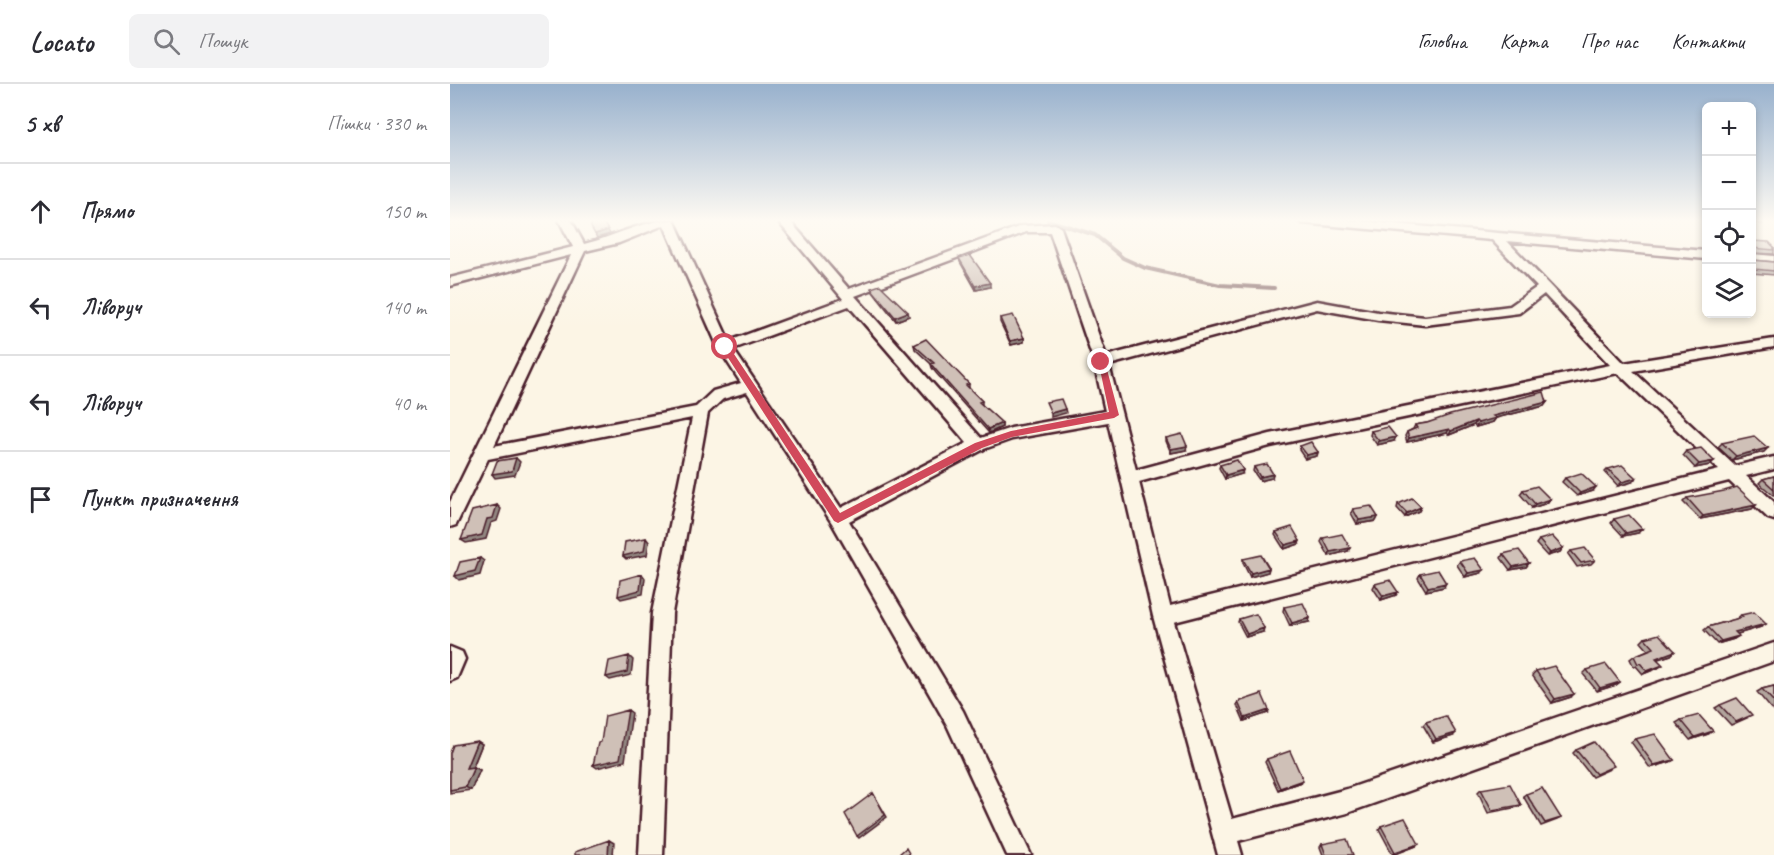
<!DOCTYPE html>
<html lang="uk">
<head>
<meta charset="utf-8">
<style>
	:root { --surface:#fff; --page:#f2f2f3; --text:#2b2b33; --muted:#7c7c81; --line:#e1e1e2 }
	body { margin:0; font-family:Caveat,sans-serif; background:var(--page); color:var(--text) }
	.controls { position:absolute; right:18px; top:18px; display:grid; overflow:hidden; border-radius:9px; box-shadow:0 3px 9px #0003 }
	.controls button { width:54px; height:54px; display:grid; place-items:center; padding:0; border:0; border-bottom:2px solid var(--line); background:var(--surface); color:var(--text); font:30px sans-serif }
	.stop { position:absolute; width:18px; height:18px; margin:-14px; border:4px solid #d1495b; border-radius:50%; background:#fff }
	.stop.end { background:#d1495b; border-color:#fff; box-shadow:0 2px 6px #0008 }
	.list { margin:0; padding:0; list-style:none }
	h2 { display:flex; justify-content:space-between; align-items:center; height:78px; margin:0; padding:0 24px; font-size:26px }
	h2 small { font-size:20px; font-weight:400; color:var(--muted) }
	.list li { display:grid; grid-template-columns:39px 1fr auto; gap:18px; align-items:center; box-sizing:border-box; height:96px; padding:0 24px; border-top:2px solid var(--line) }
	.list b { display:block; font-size:22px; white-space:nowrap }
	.list em { font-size:20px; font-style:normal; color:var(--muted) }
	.icon { flex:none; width:33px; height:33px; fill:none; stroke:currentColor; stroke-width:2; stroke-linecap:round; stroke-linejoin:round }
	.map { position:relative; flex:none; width:1324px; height:771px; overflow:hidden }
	header { display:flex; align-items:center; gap:36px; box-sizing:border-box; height:84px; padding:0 30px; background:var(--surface); border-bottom:2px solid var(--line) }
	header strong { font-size:28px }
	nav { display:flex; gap:33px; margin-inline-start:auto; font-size:21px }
	.search { width:420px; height:54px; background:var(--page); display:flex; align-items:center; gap:15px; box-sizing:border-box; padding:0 21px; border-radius:9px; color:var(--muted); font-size:22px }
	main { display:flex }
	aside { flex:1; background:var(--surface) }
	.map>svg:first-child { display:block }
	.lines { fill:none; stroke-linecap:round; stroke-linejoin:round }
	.stream { stroke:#917474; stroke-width:4 }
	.minor-casing { stroke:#4a1f2b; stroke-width:5 }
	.minor { fill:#fcf5e5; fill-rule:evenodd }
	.wall { fill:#b2a59d; stroke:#4a1f2b; stroke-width:1.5 }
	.shaded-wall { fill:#918680; stroke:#4a1f2b; stroke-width:1.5 }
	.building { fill:#cfc0b7; stroke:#4a1f2b; stroke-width:1.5 }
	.route { fill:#d1495b }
</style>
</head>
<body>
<header>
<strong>Locato</strong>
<div class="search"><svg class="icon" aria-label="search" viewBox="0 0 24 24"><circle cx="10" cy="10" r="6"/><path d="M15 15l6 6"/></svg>Пошук</div>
<nav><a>Головна</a><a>Карта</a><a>Про нас</a><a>Контакти</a></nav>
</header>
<main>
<aside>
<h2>5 хв<small>Пішки · 330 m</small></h2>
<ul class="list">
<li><svg class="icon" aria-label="ahead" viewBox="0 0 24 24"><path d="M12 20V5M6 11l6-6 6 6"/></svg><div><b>Прямо</b></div><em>150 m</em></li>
<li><svg class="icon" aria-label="left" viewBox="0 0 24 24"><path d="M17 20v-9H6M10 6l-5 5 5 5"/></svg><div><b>Ліворуч</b></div><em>140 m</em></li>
<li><svg class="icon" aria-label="left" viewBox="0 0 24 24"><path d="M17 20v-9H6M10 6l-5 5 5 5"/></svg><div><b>Ліворуч</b></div><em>40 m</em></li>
<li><svg class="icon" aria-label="arrive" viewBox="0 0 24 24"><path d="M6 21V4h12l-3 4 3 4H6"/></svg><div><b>Пункт призначення</b></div></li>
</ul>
</aside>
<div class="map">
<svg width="1324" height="771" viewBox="0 0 1324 771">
	<rect width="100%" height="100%" fill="#fcf5e5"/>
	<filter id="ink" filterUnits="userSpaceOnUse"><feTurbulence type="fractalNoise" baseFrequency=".0167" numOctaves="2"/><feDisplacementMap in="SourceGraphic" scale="12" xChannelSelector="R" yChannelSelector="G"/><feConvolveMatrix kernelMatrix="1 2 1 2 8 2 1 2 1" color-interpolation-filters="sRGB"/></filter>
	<g filter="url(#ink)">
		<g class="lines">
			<!-- stream -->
			<path class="stream" d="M598,136L645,151L673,174L695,184L770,201L824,204"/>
			<!-- minor casing -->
			<g class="minor-casing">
				<path id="minor" d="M109,136H121L134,160C164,153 193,136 224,136L279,257L393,215L327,136H339L399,205L571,142L605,140L611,144L656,272L867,217L928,228L975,233L1060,222L1087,203L1042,156L852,139L847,136H898L1256,167V175L1057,157L1174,279L1324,255V263L1183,287L1285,382L1324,373V385L1296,392L1324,418V436L1318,434L1279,397L724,538L782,735L897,705L1324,559V577L897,729L788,757L792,771H768L703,532L658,338L562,355L534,365L399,437L513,627L581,771H557L497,641L382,439L297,308L273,315L258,329L222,529L213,771H189L202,529L242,334L38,375L6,441L0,443V418L121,171L0,202V194L123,163ZM214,141L268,263L291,299L263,307L246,323L44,362L135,167L169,159ZM576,148H600L644,278L655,327L561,344L531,354L405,212ZM1094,210L1160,281L820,350L686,386L659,281L867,225L928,236L975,241L1069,229ZM399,222L517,359L391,424L283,265ZM1168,289L1269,386L720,522L689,398L820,362Z
					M1302,170L1324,172V180L1302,178Z
					M0,563L12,568L15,575L7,594L0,597Z"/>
			</g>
			<!-- minor -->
			<use href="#minor" class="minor"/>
		</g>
		<!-- wall -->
		<path class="wall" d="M1302,136H1315L1312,140L1302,138Z
			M1302,157L1324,163V170L1303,169V176L1324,178V191L1302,189Z
			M509,174L540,203L526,206L510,178Z
			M421,204L459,232L446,237L423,208Z
			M550,234L574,254V258L561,261L550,238Z
			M464,261L519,300V304H518L532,317V321L552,339V343L539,349L486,289L482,284L481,280L465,265Z
			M1097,318L1094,322L1046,334L1043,338L1026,343L1024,341L999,351L997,349L957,358L955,352L957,348L963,345L965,341Z
			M921,347L944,357L927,361L920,351Z
			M716,354L736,366L721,369L716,357Z
			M1272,359L1314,368L1282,376L1268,363Z
			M850,362L868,368L867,372L855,375L849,366Z
			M1236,367L1260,381L1245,384L1233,371Z
			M770,381L792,390L775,395L769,384Z
			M804,383L822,394L810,397L803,387Z
			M1158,385L1182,398L1168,402L1155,388Z
			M1324,392V411H1323L1309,399L1313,395Z
			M1115,394L1143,407L1127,412L1112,398Z
			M1073,406L1100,415L1097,419L1082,424L1070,410Z
			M1237,414L1302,425L1250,435L1233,418Z
			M948,420L971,423L969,427L955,433L947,424Z
			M903,425L928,433L926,437L907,440L901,429Z
			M1164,435L1188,449L1173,452L1161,439Z
			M826,448L849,460L834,465L825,451Z
			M873,454L898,467L879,472L871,458Z
			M1089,456L1113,464L1110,468L1097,472L1086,460Z
			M1121,467L1145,476L1141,480L1127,483L1118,470Z
			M1053,470L1079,479L1076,483L1060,486L1051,474Z
			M793,475L819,484L818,488L800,493L793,479Z
			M1010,477L1031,489L1015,493L1007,481Z
			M970,490L994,503L976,507L968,494Z
			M925,500L948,508L946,511L931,516L923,504Z
			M834,523L859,538L840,542L833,527Z
			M1291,531L1316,540L1311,543L1287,550L1284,555L1267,560L1254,546L1258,543L1286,535Z
			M789,535L813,548L796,553L788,538Z
			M1195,554L1225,567L1221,571L1207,575L1208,584L1193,590L1186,582L1184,583L1180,575L1184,572L1198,566L1191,558Z
			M1137,586L1170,598L1166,601L1147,607L1133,590Z
			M1086,587L1121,613L1102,619L1082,591Z
			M1324,602V627H1323L1307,608L1312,605Z
			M788,618L818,629L794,637L787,621Z
			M1270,621L1297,634L1281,641L1265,624Z
			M1231,636L1258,650L1240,656L1226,639Z
			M976,638L1003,652L983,658L973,641Z
			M1185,655L1224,676L1220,678L1200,684L1181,658Z
			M27,657L32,660L23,683L30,686L21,706L0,709V669Z
			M1126,666L1160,685L1142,693L1123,669Z
			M817,675L851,698L828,706L815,678Z
			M1031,705L1071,721L1068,723L1038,729L1028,708Z
			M1076,710L1111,734L1107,736L1091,742L1073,712Z
			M931,742L966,762L943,771L929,745Z
			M872,760L903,771H873L870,763Z"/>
		<!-- shaded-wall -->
		<path class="shaded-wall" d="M158,146L160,150L147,154L145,150Z
			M540,199V203L526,206L525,202Z
			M458,228L459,232L446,237L445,233Z
			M574,254V258L561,261L560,257Z
			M1097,318L1094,322L1046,334L1043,338L1026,343L1028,339L1043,332Z
			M615,325L616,329L601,333V329Z
			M1026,337L1024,341L999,351L1001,347Z
			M552,339V343L539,349L538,345Z
			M999,345L997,349L957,358L959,354Z
			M946,353L944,357L927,361L929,357Z
			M737,362L736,366L721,369V365Z
			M1318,364L1314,368L1282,376L1286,372Z
			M868,368L867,372L855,375L857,371Z
			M66,374L70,378L65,391L45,394L42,390Z
			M1264,377L1260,381L1245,384L1249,380Z
			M793,386L792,390L775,395L776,391Z
			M823,390L822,394L810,397V393Z
			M1186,394L1182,398L1168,402L1172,398Z
			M1146,403L1143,407L1127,412L1130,409Z
			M1100,415L1097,419L1082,424L1085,420Z
			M47,421L51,425L47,437L41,439L36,455L16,459L11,456L37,435Z
			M1306,421L1302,425L1250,435L1253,432Z
			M971,423L969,427L955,433L957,429Z
			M928,433L926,437L907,440L909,436Z
			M1192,445L1188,449L1173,452L1176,449Z
			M196,454L199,458L197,471L176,475L173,472Z
			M850,457L849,460L834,465L835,461Z
			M900,464L898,467L879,472L880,468Z
			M1113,464L1110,468L1097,472L1100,469Z
			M30,474L34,477L30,491L9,496L5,492Z
			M1079,479L1076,483L1060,486L1063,483Z
			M819,484L818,488L800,493L801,489Z
			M1034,486L1031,489L1015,493L1018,489Z
			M192,490L195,494L193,510L171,515L168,512Z
			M996,499L994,503L976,507L978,503Z
			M948,508L946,511L931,516L933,512Z
			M860,534L859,538L840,542L842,539Z
			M1316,540L1311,543L1281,552L1285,548Z
			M814,544L813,548L796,553L797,550Z
			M1289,552L1284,555L1267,560L1271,557Z
			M1225,567L1221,571L1202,577L1206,574Z
			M179,572L183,576L181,591L160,596L156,593Z
			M1213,581L1208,584L1193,590L1197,587Z
			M1170,598L1166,601L1147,607L1150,604Z
			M1124,610L1121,613L1102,619L1105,615Z
			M178,626L182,629L175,677L147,684L143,681Z
			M819,626L818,629L794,637L795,634Z
			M1263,647L1258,650L1240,656L1245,653Z
			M1006,649L1003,652L983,658L986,655Z
			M27,657L32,660L21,687L16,684Z
			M1224,676L1220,678L1200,684L1204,681Z
			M24,683L30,686L21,706L15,703Z
			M853,696L851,698L828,706L830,704Z
			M423,709L437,733L409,754L407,752Z
			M159,756L164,759L163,771H158Z
			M969,760L966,762L943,771L945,768Z"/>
		<!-- building -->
		<path class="building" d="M142,136H152L158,146L145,150L141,143Z
			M1302,157L1319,158L1324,163V166L1303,164V176L1324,178V187L1304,185L1302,182Z
			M520,171L540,199L525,202L509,174Z
			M430,201L458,228L445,233L421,204Z
			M563,231L574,254L560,257L550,234Z
			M476,255L519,300L516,301L532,317L529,318L552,339L538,345L485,285L481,280L484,279L464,261Z
			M1094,308L1097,318L1043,332L1046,334L1028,339L1026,337L1001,347L999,345L959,354L957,348L967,344L965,341L977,339L1000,331Z
			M611,315L615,325L601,329L596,318Z
			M938,343L946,353L929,357L921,347Z
			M732,350L737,362L721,365L716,354Z
			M1304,352L1318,364L1286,372L1272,359Z
			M861,358L868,368L857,371L850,362Z
			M1251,364L1264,377L1249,380L1236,367Z
			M66,374L62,387L42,390L47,377Z
			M787,376L793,386L776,391L770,381Z
			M817,380L823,390L810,393L804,383Z
			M1172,381L1186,394L1172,398L1158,385Z
			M1131,389L1146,403L1130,409L1115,394Z
			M1324,392V405L1313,395Z
			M1087,402L1100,415L1085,420L1073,406Z
			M1287,403L1306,421L1253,432L1237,414L1274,407Z
			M962,414L971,423L957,429L948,420Z
			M47,421L43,434L37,435L32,451L11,456L22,427Z
			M921,422L928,433L909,436L903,425Z
			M1179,431L1192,445L1176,449L1164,435Z
			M842,443L850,457L835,461L826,448Z
			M892,450L900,464L880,468L873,454Z
			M1102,452L1113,464L1100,469L1089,456Z
			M196,454L194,467L173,472L175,458Z
			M1135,464L1145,476L1131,479L1121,467Z
			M1069,466L1079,479L1063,483L1053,470Z
			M811,471L819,484L801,489L793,475Z
			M30,474L25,487L5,492L10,478Z
			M1025,474L1034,486L1018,489L1010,477Z
			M988,486L996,499L978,503L970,490Z
			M192,490L190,506L168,512L170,496Z
			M940,496L948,508L933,512L925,500Z
			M853,519L860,534L842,539L834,523Z
			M1304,528L1316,540L1285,548L1289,552L1271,557L1258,543L1293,533L1291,531Z
			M806,530L814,544L797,550L789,535Z
			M1209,550L1225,567L1206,574L1213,581L1197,587L1190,579L1188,580L1184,572L1204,564L1195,554Z
			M179,572L177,588L156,593L159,577Z
			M1156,580L1170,598L1150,604L1137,586Z
			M1104,582L1124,610L1105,615L1086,587Z
			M1324,602V618L1312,605Z
			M812,610L819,626L795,634L788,618Z
			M1287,614L1302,631L1286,638L1270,621Z
			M178,626L170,675L143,681L148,659L151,658L155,632Z
			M1249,631L1263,647L1245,653L1231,636Z
			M996,632L1006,649L986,655L976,638Z
			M1205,650L1224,676L1204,681L1185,655Z
			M27,657L16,684L24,683L15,703L0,706V669L3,661Z
			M1144,658L1164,682L1146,690L1126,666Z
			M840,667L853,696L830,704L817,675Z
			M1060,700L1071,721L1042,726L1031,705Z
			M1092,704L1111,734L1095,739L1076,710Z
			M423,709L435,731L407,752L395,730Z
			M955,734L969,760L945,768L931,742Z
			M897,755L903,771H876L872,760Z
			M159,756L158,771H125V768Z
			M456,764L460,771H448Z"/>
	</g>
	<!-- sky -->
	<linearGradient id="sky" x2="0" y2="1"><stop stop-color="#98b1cd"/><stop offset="0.56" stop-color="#fefaf3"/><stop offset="1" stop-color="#fefaf3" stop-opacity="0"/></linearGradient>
	<rect width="1324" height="244" fill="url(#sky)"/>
	<!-- route -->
	<path class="route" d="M275,260L278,261L390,429L525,359L561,347L659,328L648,276L655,278L669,331L664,334L562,353L532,364L388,439L384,437L271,263Z"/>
</svg>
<div class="controls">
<button>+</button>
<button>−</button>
<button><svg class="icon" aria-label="locate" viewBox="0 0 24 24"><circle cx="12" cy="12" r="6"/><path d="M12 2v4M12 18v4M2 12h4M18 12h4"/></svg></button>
<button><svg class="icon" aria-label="layers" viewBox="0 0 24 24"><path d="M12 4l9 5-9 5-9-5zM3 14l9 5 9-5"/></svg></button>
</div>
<div class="stop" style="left:275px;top:263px"></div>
<div class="stop end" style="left:651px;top:278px"></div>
</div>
</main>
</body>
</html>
